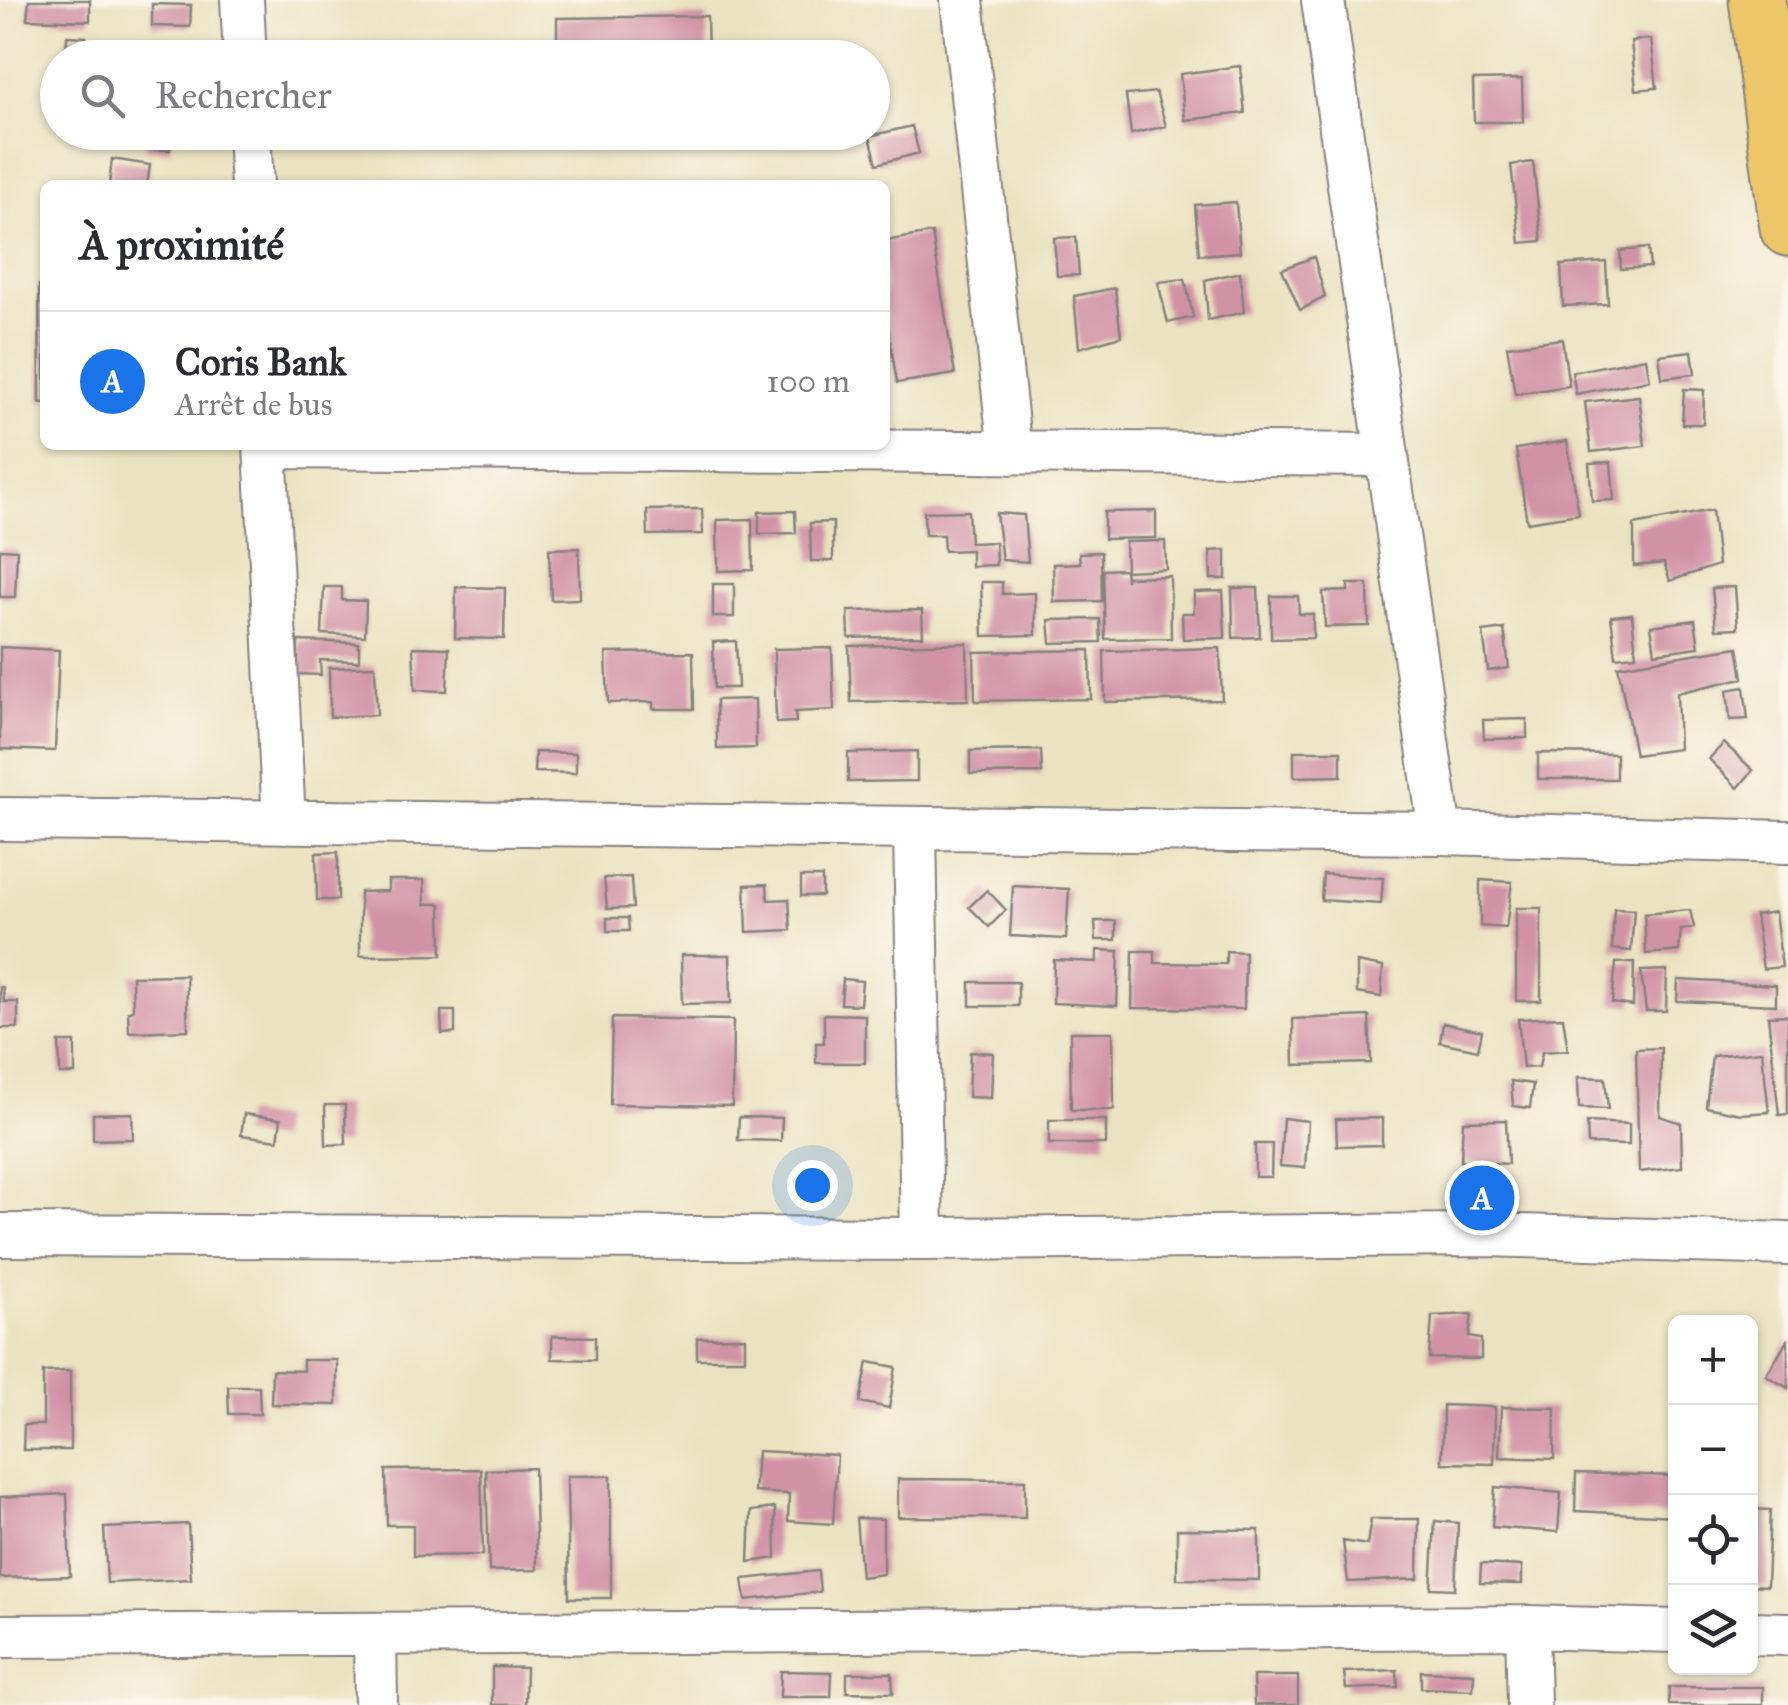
<!DOCTYPE html>
<html lang="fr">
<head>
<meta charset="utf-8">
<style>
	:root { --surface:#fff; --page:#f7f7f7; --text:#2b2b33; --muted:#7c7c81; --line:#e1e1e2; --accent:#1a73e8 }
	body { margin:0; font-family:"IM FELL Great Primer",serif; background:var(--page); color:var(--text) }
	.controls { position:absolute; right:30px; bottom:30px; display:grid; overflow:hidden; border-radius:15px; box-shadow:0 2px 8px #0004 }
	.controls button { width:90px; height:90px; display:grid; place-items:center; padding:0; border:0; border-bottom:2px solid var(--line); background:var(--surface); color:var(--text); font:50px sans-serif }
	.you { position:absolute; left:812px; top:1185px; width:35px; height:35px; margin:-25px; border:8px solid #fff; border-radius:50%; background:#1a73e8; box-shadow:0 0 0 15px #1a73e833 }
	.badge { display:grid; place-items:center; width:65px; height:65px; border-radius:50%; background:var(--accent); color:#fff; font-size:32px; font-weight:700 }
	.pin { position:absolute; translate:-50% -50%; border:5px solid #fff; box-shadow:0 2px 10px #0006 }
	.list { margin:0; padding:0; list-style:none }
	h2 { display:flex; justify-content:space-between; align-items:center; height:130px; margin:0; padding:0 40px; font-size:42px }
	h2 small { font-size:32px; font-weight:400; color:var(--muted) }
	.list li { display:grid; grid-template-columns:65px 1fr auto; gap:30px; align-items:center; box-sizing:border-box; height:140px; padding:0 40px; border-top:2px solid var(--line) }
	.list b { display:block; font-size:38px; white-space:nowrap }
	.list p { margin:0; font-size:32px; white-space:nowrap; color:var(--muted) }
	.list em { font-size:32px; font-style:normal; color:var(--muted) }
	.icon { flex:none; width:55px; height:55px; fill:none; stroke:currentColor; stroke-width:2; stroke-linecap:round; stroke-linejoin:round }
	.map { position:relative; flex:none; width:1788px; height:1705px; overflow:hidden }
	.search { position:absolute; background:var(--surface); box-shadow:0 2px 8px #0004; left:40px; top:40px; width:850px; height:110px; display:flex; align-items:center; gap:25px; box-sizing:border-box; padding:0 35px; border-radius:55px; color:var(--muted); font-size:38px }
	.panel { position:absolute; background:var(--surface); box-shadow:0 2px 8px #0004; left:40px; top:180px; width:850px; height:270px; border-radius:15px }
	.map>svg:first-child { display:block }
	.building { fill:#d192a6 }
	.lines { fill:none; stroke-linecap:round; stroke-linejoin:round }
	.minor-casing { stroke:#86827e; stroke-width:46 }
	.primary-casing { stroke:#86827e; stroke-width:59 }
	.minor { stroke:#fff; stroke-width:42 }
	.primary { stroke:#ecc669; stroke-width:55 }
</style>
</head>
<body>
<div class="map">
<svg width="1788" height="1705" viewBox="0 0 1788 1705">
	<rect width="100%" height="100%" fill="#fbf7ec"/>
	<filter id="ink" filterUnits="userSpaceOnUse"><feTurbulence type="fractalNoise" baseFrequency=".01" numOctaves="2"/><feDisplacementMap in="SourceGraphic" scale="20" xChannelSelector="R" yChannelSelector="G"/><feConvolveMatrix kernelMatrix="1 2 1 2 8 2 1 2 1" color-interpolation-filters="sRGB"/></filter>
	<filter id="wash" filterUnits="userSpaceOnUse"><feTurbulence type="fractalNoise" baseFrequency=".0048" numOctaves="4" result="noise"/><feDisplacementMap in="SourceGraphic" scale="40" xChannelSelector="R" yChannelSelector="G"/><feGaussianBlur stdDeviation="2.25" result="paint"/><feColorMatrix in="noise" values="0 0 0 0 0 0 0 0 0 0 0 0 0 0 0 0 0 1.4 0 .05"/><feComposite in="paint" operator="in"/></filter>
	<g filter="url(#wash)">
		<rect width="100%" height="100%" fill="#eae2c0"/>
		<g id="blocks">
			<!-- building -->
			<path class="building" d="M29,0H90V21L27,19Z
				M152,4L191,5L190,27L152,26Z
				M707,16L708,58H557V18Z
				M67,36L86,37L85,58H66Z
				M1651,39L1657,88L1636,90L1631,41Z
				M1240,66L1245,113L1185,120L1180,74Z
				M1522,79L1523,122H1474L1473,80Z
				M1156,92L1166,126L1131,134L1126,95Z
				M912,126L919,153L877,164L870,136Z
				M146,132H171L170,150L146,149Z
				M558,132H709V143L559,145Z
				M112,159L150,165L147,185H109Z
				M1533,162L1542,241L1520,243L1511,165Z
				M1236,202L1240,252L1199,255L1195,205Z
				M932,233L955,374L897,383L885,309V241Z
				M1076,237L1079,275L1057,276L1054,238Z
				M1648,248L1650,267L1621,269L1620,251Z
				M1314,257L1325,297L1300,310L1282,269Z
				M1606,262L1608,304L1563,306L1561,265Z
				M1240,272L1244,312L1208,320L1205,280Z
				M1185,279L1193,317L1168,323L1158,282Z
				M39,285H45V403H40Z
				M1115,288L1121,336L1079,348L1074,296Z
				M1562,339L1569,386L1515,394L1507,346Z
				M1692,351L1695,374L1662,378L1659,355Z
				M1646,358L1650,380L1576,394L1572,372Z
				M1684,389L1704,390L1703,424H1682Z
				M1639,396L1645,446L1591,452L1585,402Z
				M1567,441L1579,514L1527,522L1516,449Z
				M1611,462L1614,500L1592,501L1589,463Z
				M702,509L703,534L648,535L647,510Z
				M1712,510L1718,565L1670,581L1664,563L1634,566V525Z
				M795,511L796,533L759,534V512Z
				M968,511L970,543L995,542L996,565L971,566V550L944,551L943,535H925L924,512Z
				M1156,511V538L1104,539V512Z
				M996,513L1024,515L1028,562L1002,560Z
				M752,519L753,570L718,571L717,520Z
				M833,522V561H811L810,523Z
				M1165,541L1166,569L1126,571L1125,542Z
				M579,548L580,599L551,600L549,549Z
				M0,549L17,550L15,597H0Z
				M1226,550V579H1211L1210,551Z
				M1101,552L1102,601L1054,602L1053,564L1080,563L1079,553Z
				M1125,569L1126,581V577L1170,576L1171,638L1105,639L1103,570Z
				M981,582H1002V594L1035,593L1036,635L983,636Z
				M713,584H734V617H713Z
				M1348,584H1368L1369,626L1325,627L1323,592L1348,591Z
				M324,587H342V600L366,601L365,636L322,634Z
				M456,587L505,588L504,639L455,638Z
				M1735,587L1738,628L1716,629L1712,588Z
				M1232,588H1258L1260,637L1233,638Z
				M1223,591L1225,638L1183,639L1182,613H1194V592Z
				M1271,596H1298L1299,614H1313V638L1271,639Z
				M922,610L923,636L849,638L848,611Z
				M1632,614L1636,655L1616,657L1611,616Z
				M1100,619L1101,642L1051,643L1049,620Z
				M1695,620L1699,647L1655,653L1651,626Z
				M1504,629L1509,668L1488,671L1483,632Z
				M298,641L359,643V661L320,660L321,675L297,674Z
				M736,641L738,688H714L713,642Z
				M967,643L968,700L851,702L849,646Z
				M0,647L59,650L55,751L0,749Z
				M413,647L449,648L447,691L415,690Z
				M1738,647L1743,678L1677,693L1679,749L1635,755L1618,666Z
				M832,648L834,710L795,712L796,722L776,723L774,649Z
				M1220,648L1222,700L1105,702L1104,651Z
				M1090,650L1091,699L975,701L974,652Z
				M693,652L694,709H653V702L608,703L606,653Z
				M375,666L377,715L330,717L329,668Z
				M1744,687L1748,719L1730,720L1727,690Z
				M755,699L756,748L717,749L716,700Z
				M1527,719V738L1484,739L1483,720Z
				M1724,743L1753,770L1738,788L1709,759Z
				M1041,750L1042,773L970,774V751Z
				M917,751V781L848,782V753Z
				M1294,751H1341V776L1294,777Z
				M535,752L576,753V773L534,772Z
				M1538,753L1616,754V779H1538Z
				M338,852V900H317L316,853Z
				M1323,874L1383,878L1381,904L1321,900Z
				M631,877L633,908L607,909L604,878Z
				M801,877H822V896H801Z
				M388,880H424L425,904H441L442,955L360,956V892L388,891Z
				M1480,880L1512,882L1506,928L1480,926Z
				M767,884L768,900L789,899L791,930L747,932L745,885Z
				M1013,886L1069,889L1066,939L1010,936Z
				M987,890L1006,910L989,927L969,907Z
				M1516,908H1541V1001H1516Z
				M1614,909L1634,910L1631,951L1612,949Z
				M1690,910L1694,927L1681,930L1679,951L1646,954L1644,914Z
				M1775,912L1782,967L1763,969L1755,915Z
				M607,918H628L629,931H607Z
				M1095,921H1116V940H1096Z
				M1097,950L1119,951L1117,1006L1053,1003L1054,960L1097,962Z
				M1133,951H1155V963L1226,964V951L1245,952L1244,1009L1132,1008Z
				M681,955H730L731,1003L682,1004Z
				M1357,962L1383,967L1381,997L1357,993Z
				M1634,962L1633,1006L1612,1003L1616,963Z
				M1667,970L1666,1011H1646L1641,971Z
				M186,975L188,1030L129,1032L128,1011L133,1010L132,976Z
				M843,979L862,981L860,1005L841,1004Z
				M1678,980L1776,985V1005L1677,1001Z
				M970,982H1018V1006H970Z
				M0,987H3L4,1002H18V1028H0Z
				M441,1011H455V1033L442,1034Z
				M824,1014L865,1015V1063H816V1043H824Z
				M1788,1015V1114L1779,1115L1768,1016Z
				M1369,1016L1371,1063L1294,1065L1293,1019Z
				M1563,1017L1568,1050L1542,1052L1539,1067L1523,1068L1518,1019Z
				M612,1018L733,1020L732,1106L610,1104Z
				M1443,1023L1482,1031L1478,1050L1440,1042Z
				M1070,1032H1113L1114,1110H1071Z
				M59,1042H75V1074H60Z
				M1661,1048L1660,1116L1681,1123L1682,1167L1639,1172L1636,1049Z
				M1762,1051L1769,1112L1741,1114L1706,1107L1712,1056Z
				M970,1052L993,1053L991,1098L968,1097Z
				M1578,1077L1605,1078L1608,1109L1579,1108Z
				M1511,1081L1533,1084L1530,1108L1513,1106Z
				M325,1105H345L346,1144L326,1145Z
				M132,1113L133,1139L93,1140V1114Z
				M244,1114L281,1119L278,1140L241,1135Z
				M739,1117L782,1118L781,1141L738,1140Z
				M1283,1118L1308,1121L1305,1168L1280,1166Z
				M1382,1118V1145L1337,1146L1336,1119Z
				M1049,1120H1106V1144H1049Z
				M1506,1120L1508,1164L1461,1161L1463,1121Z
				M1587,1122L1629,1124V1145L1588,1144Z
				M1255,1144H1272L1271,1177H1255Z
				M1472,1314L1469,1337L1481,1339V1359L1429,1358L1432,1316Z
				M552,1336L595,1337V1360L552,1359Z
				M745,1337V1359H697V1338Z
				M1788,1340V1388L1766,1375Z
				M303,1360H337V1405L271,1404L272,1370L303,1371Z
				M868,1362L896,1367L889,1408L860,1402Z
				M70,1371V1450H23L24,1425H43V1372Z
				M228,1386H259L260,1414H229Z
				M1443,1405L1495,1407L1494,1464L1442,1463Z
				M1501,1407L1555,1408L1554,1459L1499,1457Z
				M757,1451L837,1455L833,1524L788,1521L789,1494L754,1492Z
				M534,1468L537,1570L489,1571L486,1470Z
				M481,1469L483,1555L413,1556V1525H387L386,1470Z
				M1576,1473L1676,1476V1516L1575,1511Z
				M567,1476H611V1598H569Z
				M898,1479L1025,1480V1518L898,1517Z
				M1495,1487L1561,1493L1558,1532L1492,1527Z
				M67,1494L70,1576L0,1578V1497Z
				M775,1508L776,1558L749,1562L751,1511Z
				M1750,1509L1770,1510L1767,1586L1750,1585Z
				M856,1518L883,1519V1574L861,1577Z
				M1371,1519H1419L1418,1579L1348,1582L1343,1541L1367,1545Z
				M1435,1521L1458,1523L1455,1589L1431,1588Z
				M188,1524L191,1579L107,1583L104,1528Z
				M1177,1529L1259,1530V1580L1177,1579Z
				M1481,1564L1522,1566V1584L1480,1583Z
				M818,1571L820,1592L746,1600L743,1579Z
				M492,1667L526,1668L525,1705H492Z
				M1397,1670L1398,1687L1346,1689L1344,1672Z
				M781,1671L832,1672L831,1697H780Z
				M1421,1671L1474,1673L1473,1690L1421,1688Z
				M847,1673H892L893,1693L847,1692Z
				M1253,1676H1298V1705H1254Z
				M1669,1687H1763V1705H1669Z"/>
		</g>
	</g>
	<g filter="url(#ink)">
		<use href="#blocks" fill-opacity="0" stroke="#86827e" stroke-width="2.5"/>
		<g class="lines">
			<!-- minor casing -->
			<g class="minor-casing">
				<path id="minor" d="M242,0L245,58
					M962,0L1010,453
					M1323,0L1440,833
					M249,132L252,185
					M265,445L284,822
					M265,447L1387,455
					M0,819L1440,833L1788,842
					M915,828L922,1239
					M0,1235L922,1239L1486,1235L1788,1244
					M1527,1627L1529,1705
					M1750,1633L1788,1634
					M375,1634L376,1705
					M0,1636L1527,1627L1676,1631"/>
			</g>
			<!-- primary casing -->
			<g class="primary-casing">
				<path id="primary" d="M1757,0L1788,228"/>
			</g>
			<!-- minor -->
			<use href="#minor" class="minor"/>
			<!-- primary -->
			<use href="#primary" class="primary"/>
		</g>
	</g>
</svg>
<div class="controls">
<button>+</button>
<button>−</button>
<button><svg class="icon" aria-label="locate" viewBox="0 0 24 24"><circle cx="12" cy="12" r="6"/><path d="M12 2v4M12 18v4M2 12h4M18 12h4"/></svg></button>
<button><svg class="icon" aria-label="layers" viewBox="0 0 24 24"><path d="M12 4l9 5-9 5-9-5zM3 14l9 5 9-5"/></svg></button>
</div>
<div class="you"></div>
<div class="pin badge" style="left:1482px;top:1198px">A</div>
<div class="search"><svg class="icon" aria-label="search" viewBox="0 0 24 24"><circle cx="10" cy="10" r="6"/><path d="M15 15l6 6"/></svg>Rechercher</div>
<section class="panel">
<h2>À proximité<small></small></h2>
<ul class="list">
<li><span class="badge">A</span><div><b>Coris Bank</b><p>Arrêt de bus</p></div><em>100 m</em></li>
</ul>
</section>
</div>
</body>
</html>
